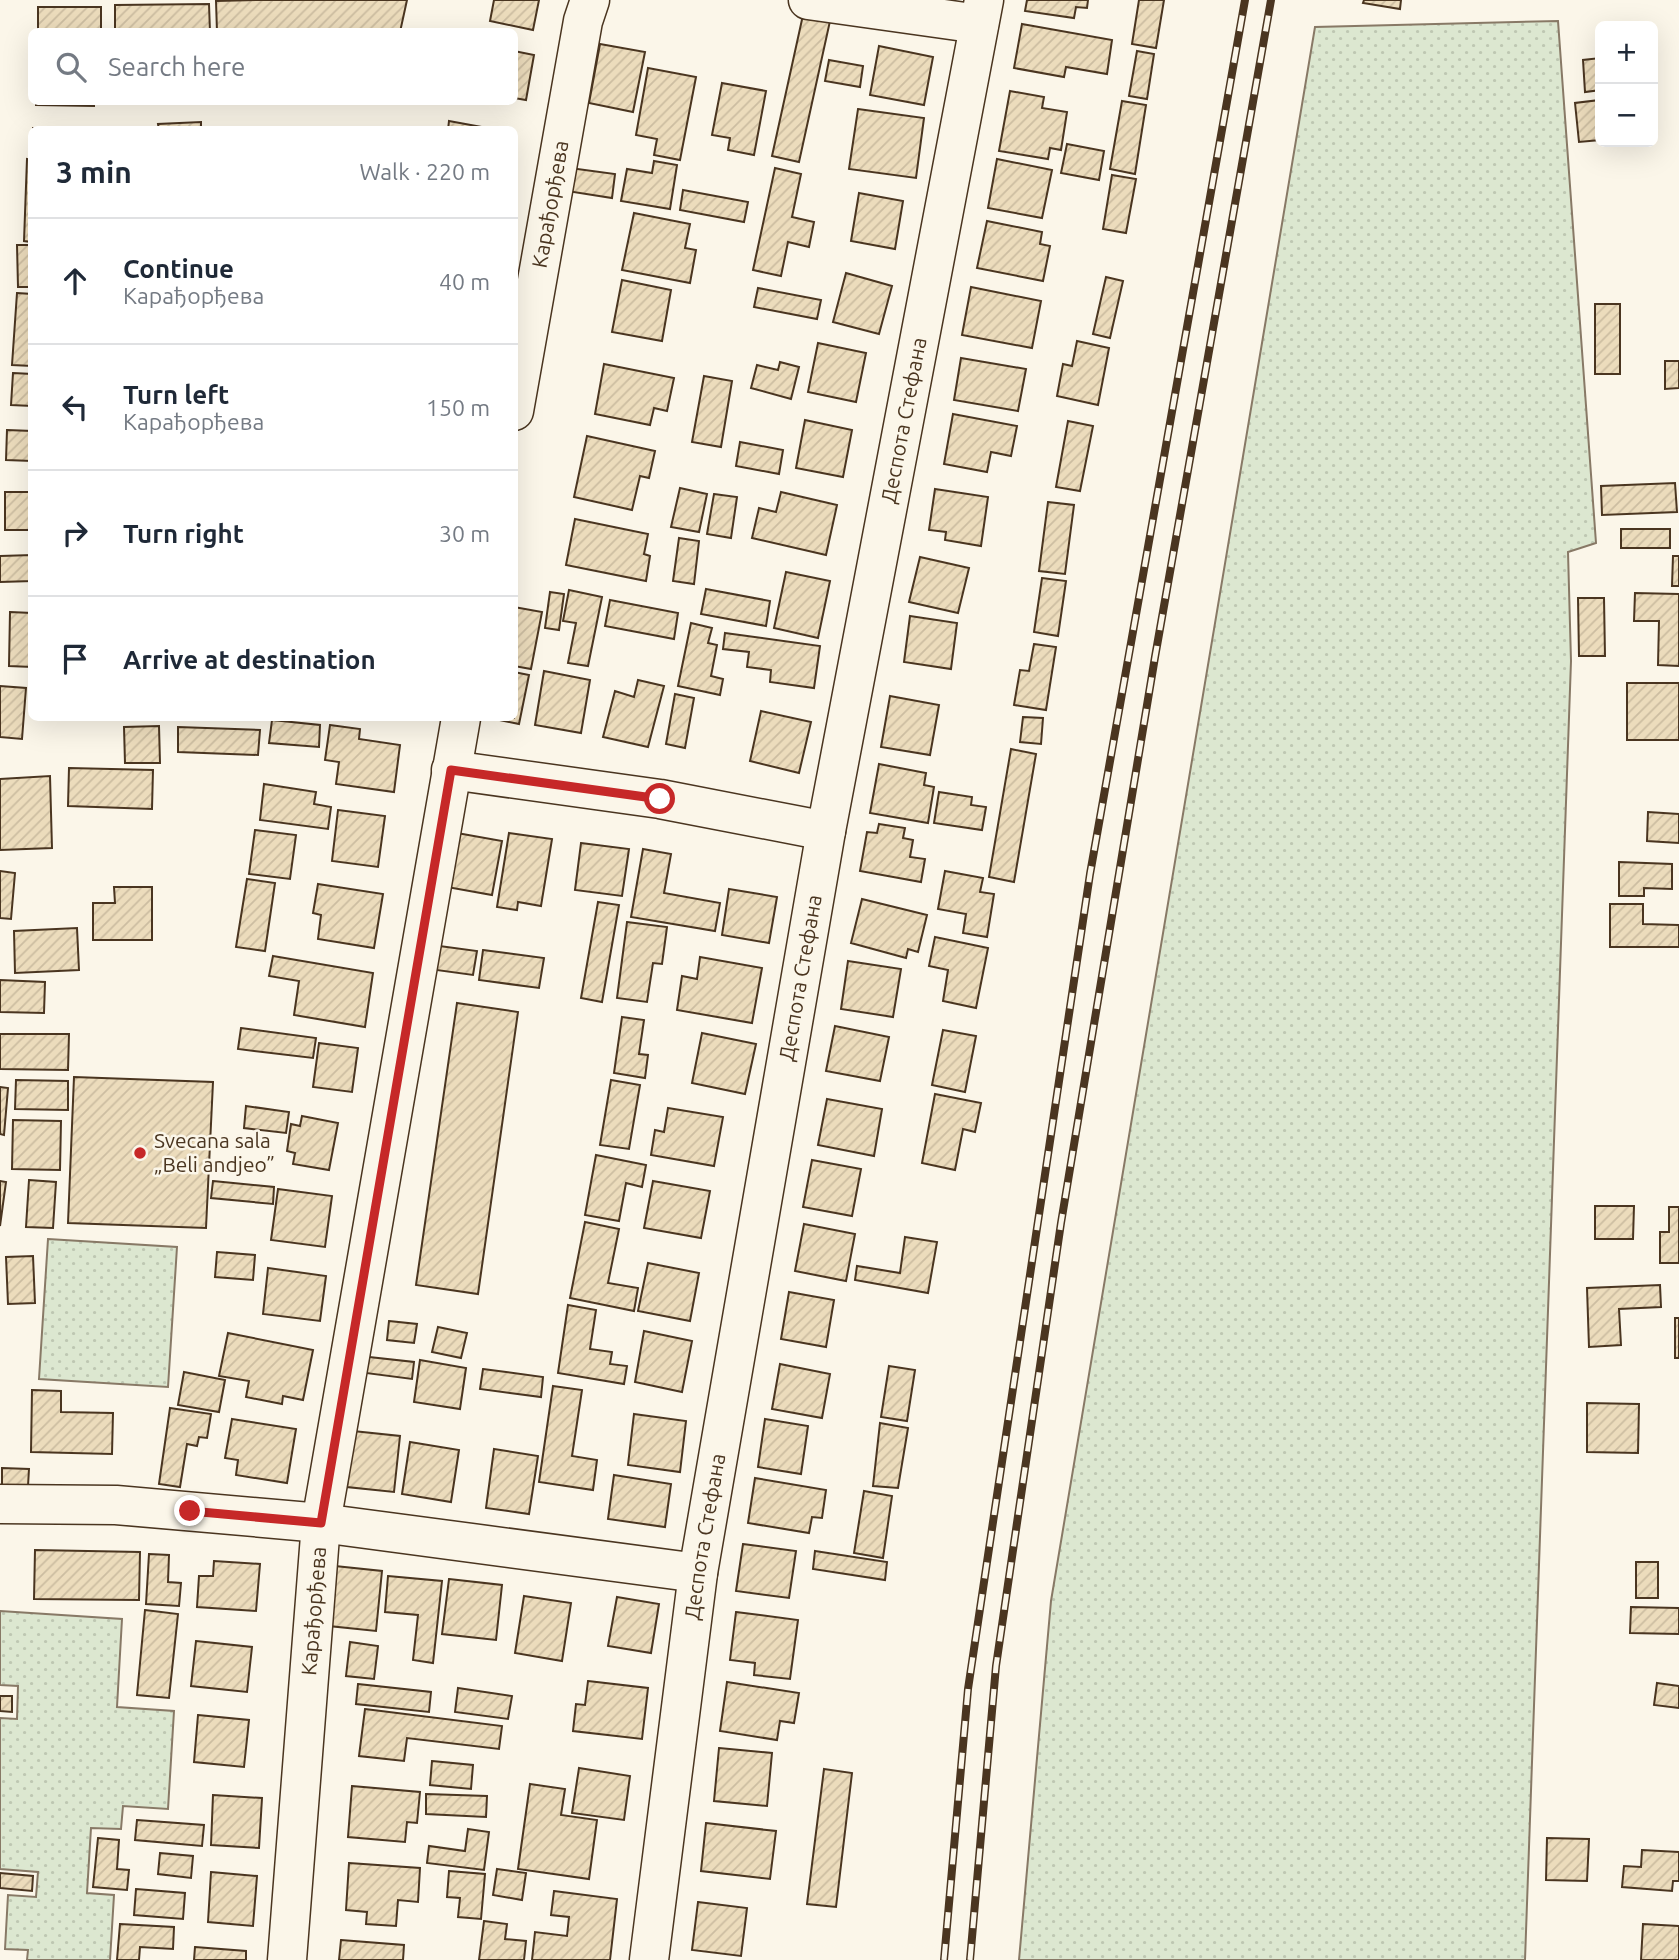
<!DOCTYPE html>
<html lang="en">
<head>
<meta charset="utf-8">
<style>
	:root { --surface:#fff; --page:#f6f6f7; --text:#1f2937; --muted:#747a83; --line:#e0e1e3 }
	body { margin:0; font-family:Ubuntu,sans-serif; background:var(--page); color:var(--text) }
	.controls { position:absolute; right:21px; top:21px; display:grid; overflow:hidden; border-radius:10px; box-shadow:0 7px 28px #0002 }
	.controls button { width:63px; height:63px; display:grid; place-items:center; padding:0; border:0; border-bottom:2px solid var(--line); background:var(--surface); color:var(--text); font:35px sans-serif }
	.stop { position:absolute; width:21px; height:21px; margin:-16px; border:5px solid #c62828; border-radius:50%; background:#fff }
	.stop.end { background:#c62828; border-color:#fff; box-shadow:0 2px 7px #0008 }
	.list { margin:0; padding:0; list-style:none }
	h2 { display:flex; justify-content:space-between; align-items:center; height:91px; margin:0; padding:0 28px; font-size:30px }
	h2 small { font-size:23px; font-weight:400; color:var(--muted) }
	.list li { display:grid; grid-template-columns:46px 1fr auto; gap:21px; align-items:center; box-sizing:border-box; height:126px; padding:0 28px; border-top:2px solid var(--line) }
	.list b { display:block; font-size:26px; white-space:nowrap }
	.list p { margin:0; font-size:23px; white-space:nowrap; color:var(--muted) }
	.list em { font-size:23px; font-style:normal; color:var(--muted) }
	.icon { flex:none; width:38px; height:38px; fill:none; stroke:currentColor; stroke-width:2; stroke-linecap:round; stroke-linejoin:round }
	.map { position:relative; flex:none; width:1679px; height:1960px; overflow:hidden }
	.search { position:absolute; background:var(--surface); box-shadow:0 7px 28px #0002; left:28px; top:28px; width:490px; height:77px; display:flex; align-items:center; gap:18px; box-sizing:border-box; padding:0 24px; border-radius:10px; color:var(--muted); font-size:26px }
	.panel { position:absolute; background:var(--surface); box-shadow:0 7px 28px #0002; left:28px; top:126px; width:490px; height:595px; border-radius:10px }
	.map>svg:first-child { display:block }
	.garden { fill:url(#garden-dots); stroke:#887966; stroke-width:2 }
	.building { fill:url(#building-hatch); stroke:#4a3520; stroke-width:2 }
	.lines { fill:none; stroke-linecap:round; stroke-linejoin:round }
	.minor-casing { stroke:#4a3520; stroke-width:41 }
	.minor { stroke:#fbf6e9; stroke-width:38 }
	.rail-casing { stroke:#4a3520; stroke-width:8 }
	.rail { stroke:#fbf6e9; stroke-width:5; stroke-dasharray:16; stroke-linecap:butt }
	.route { stroke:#c62828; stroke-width:9 }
	.poi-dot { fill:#c62828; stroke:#fbf6e9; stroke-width:2.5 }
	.labels { text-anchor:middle; stroke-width:5; stroke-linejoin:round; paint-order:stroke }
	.street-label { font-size:21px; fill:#4a3520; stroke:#fbf6e9 }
	.poi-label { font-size:21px; fill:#4a3520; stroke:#fbf6e9; text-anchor:start }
</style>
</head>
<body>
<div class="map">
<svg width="1679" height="1960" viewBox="0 0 1679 1960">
	<defs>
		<pattern id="garden-dots" width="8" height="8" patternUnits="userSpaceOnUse" patternTransform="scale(1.75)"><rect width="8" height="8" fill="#dce7d0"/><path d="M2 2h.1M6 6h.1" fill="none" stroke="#bec7b2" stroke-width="1.8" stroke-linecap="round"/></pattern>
		<pattern id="building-hatch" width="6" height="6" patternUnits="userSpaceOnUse" patternTransform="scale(1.75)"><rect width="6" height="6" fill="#ecdcbc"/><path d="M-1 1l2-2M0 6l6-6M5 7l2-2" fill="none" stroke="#ccbda1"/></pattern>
	</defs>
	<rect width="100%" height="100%" fill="#fbf6e9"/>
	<!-- garden -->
	<path class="garden" d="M1558,21L1596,543L1568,552L1571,661L1525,1960H1019L1051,1601L1315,27Z
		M48,1239L177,1247L168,1387L39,1379Z
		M0,1611L122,1619L117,1707L174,1711L168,1809L123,1806L121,1829L91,1828L87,1893L114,1895L110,1960H27L28,1950L5,1949L8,1895L36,1897L38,1872L0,1869V1718L17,1719L18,1686L0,1685Z"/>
	<!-- building -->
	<path class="building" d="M257,0H407L400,32H217L216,1Z
		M494,0H539L533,30L490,21Z
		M1027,0H1088L1087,8L1076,7L1074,18L1025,11Z
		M1139,0H1164L1156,48L1132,44Z
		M1364,0H1401L1400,9L1363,3Z
		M209,4L210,32H115V5Z
		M38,7H101V32H38Z
		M803,15L830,21L799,162L772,156Z
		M1022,24L1112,40L1107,74L1066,67L1064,77L1014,68Z
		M600,44L645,52L633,112L589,103Z
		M879,46L933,57L924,105L870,95Z
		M514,51L534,55L526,100L514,98Z
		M1137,51L1154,54L1147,99L1129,96Z
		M1600,58V90L1585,92L1583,60Z
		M829,60L863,66L860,87L825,81Z
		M648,68L696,77L680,160L654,155L657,139L636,135Z
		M722,83L766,91L754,155L728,150L730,138L712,135Z
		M1010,91L1044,97L1042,108L1067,112L1061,150L1050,148L1048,159L999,151Z
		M1600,100V140L1579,142L1575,103Z
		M1122,101L1146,105L1135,174L1110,169Z
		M36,102H94V106L36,105Z
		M858,109L924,118L916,178L849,169Z
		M449,121L498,130H448Z
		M201,122V130H159L158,124Z
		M33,128H143V130H33Z
		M1067,144L1104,151L1099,180L1061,173Z
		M27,159L32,160V242L24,241Z
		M997,159L1052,170L1042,218L988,208Z
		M654,161L677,165L670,209L621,201L627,169L652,173Z
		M570,168L615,174L612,198L567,191Z
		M775,168L801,174L792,217L814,222L809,247L788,242L781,276L753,270Z
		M1112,175L1136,179L1126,233L1103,229Z
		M683,190L748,202L744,222L680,210Z
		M859,193L903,201L895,249L851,241Z
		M634,213L690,224L685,248L696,250L690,283L622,270Z
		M987,221L1042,232L1040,244L1050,246L1043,281L977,268Z
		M17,245H32V287H18Z
		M846,273L892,286L879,334L833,322Z
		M1106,277L1123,281L1110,338L1093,334Z
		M622,280L671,290L662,341L612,332Z
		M971,287L1041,301L1032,348L962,335Z
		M758,288L821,300L817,319L754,307Z
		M17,293L32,294V366L12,365Z
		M1595,304H1620V374H1595Z
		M1077,341L1109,348L1098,405L1057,396L1063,364L1072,366Z
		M818,343L866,353L856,402L808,392Z
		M961,358L1026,369L1018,411L954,400Z
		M1665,361H1679V388L1665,389Z
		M780,362L799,367L791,399L751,388L757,365L778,370Z
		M604,364L674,378L667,411L654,408L650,425L595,414Z
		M13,373L32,374V406L11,405Z
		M704,376L732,381L721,447L692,442Z
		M953,414L1017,426L1011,456L991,452L987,472L944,464Z
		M805,420L852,430L843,477L796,468Z
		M1068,421L1093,426L1080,491L1056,487Z
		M7,430L32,431V461L6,460Z
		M587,436L655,451L649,478L640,476L632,510L574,497Z
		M740,442L783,450L779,474L736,466Z
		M1675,483L1677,512L1602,515L1601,486Z
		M680,488L707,494L699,532L671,527Z
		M935,489L988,497L981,546L945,540L946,532L929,530Z
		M5,492H32V530H5Z
		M781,492L837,505L826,555L752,538L759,508L776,512Z
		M714,494L737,497L731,538L707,534Z
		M1048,502L1074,505L1065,574L1039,571Z
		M575,519L648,534L644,554L650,556L646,581L566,565Z
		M1621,529H1670V548H1621Z
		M679,538L699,541L694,584L673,581Z
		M32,555V581L0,582V556Z
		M1673,556H1679V586H1672Z
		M920,557L969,568L958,613L909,602Z
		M786,572L830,581L818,638L774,628Z
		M1042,578L1066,581L1058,636L1034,632Z
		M706,589L770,601L766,626L701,614Z
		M569,590L602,597L588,666L568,663L576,623L563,621Z
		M550,592L564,594L559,630L545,628Z
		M1635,593L1679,594V666L1658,665L1659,621H1634Z
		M1578,598H1604L1605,656H1579Z
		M610,600L678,613L674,639L605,626Z
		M514,607L542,612L531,669L514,666Z
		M10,612L32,613V667L9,666Z
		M910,616L957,623L951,669L904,662Z
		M691,623L712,628L708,643L717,645L711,676L723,679L720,695L678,686Z
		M725,633L820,646L814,688L770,682L771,670L747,667L749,652L723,649Z
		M1034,644L1056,647L1046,710L1014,705L1020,670L1029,671Z
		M544,671L590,680L581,733L535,725Z
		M514,672L529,675L519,724L490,718H514Z
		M638,680L664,686L648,747L603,737L615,691L634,697Z
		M1627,683H1679V740H1627Z
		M0,686L26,688L22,739L0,737Z
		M675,694L694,698L685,748L666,744Z
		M890,696L939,705L930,755L881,747Z
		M761,711L811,722L799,773L750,761Z
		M1023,717L1043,718L1041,744L1020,742Z
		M272,720L320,725L319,747L269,743Z
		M330,725L360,729L359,739L400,745L394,792L336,784L339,762L325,760Z
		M159,726L160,763H125L124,727Z
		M178,727L260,730L258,755L178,752Z
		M1011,749L1036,754L1014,882L989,877Z
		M879,764L926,773L924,785L934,787L928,823L870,813Z
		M69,768L153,770L152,809L68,806Z
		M50,776L52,848L0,850V779Z
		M264,784L316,792L314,804L331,807L328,829L260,820Z
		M939,792L972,797L971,805L986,807L982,830L934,823Z
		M338,810L385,816L378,867L332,861Z
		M1648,812L1679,814V843L1647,841Z
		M879,824L905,828L903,838L913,840L910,857L925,859L921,882L860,871L867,832L877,833Z
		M255,830L296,835L290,879L249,874Z
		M457,833L502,841L492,895L447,887Z
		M509,833L552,839L541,906L518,902L517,910L497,907Z
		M581,843L629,849L622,896L575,890Z
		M643,849L671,854L664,893L720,903L715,931L631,917Z
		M1619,862L1672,864V889L1644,888V896H1619Z
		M0,871L15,873L11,919L0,918Z
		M945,871L983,878L980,892L994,894L987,937L963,933L966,914L938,909Z
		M247,879L275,883L265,951L236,947Z
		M318,884L383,894L374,948L318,939L321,915L313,913Z
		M114,887H152V940H93V903H115Z
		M729,889L777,897L769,943L722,935Z
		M862,899L927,915L918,952L908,949L906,958L851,943Z
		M598,902L619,905L602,1002L581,998Z
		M1610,904H1643V924L1679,925V947H1610Z
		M627,922L667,927L662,964L653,963L647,1002L617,998Z
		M77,928L79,970L15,973L14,931Z
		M935,937L988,948L976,1008L943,1001L948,970L929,966Z
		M432,945L477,951L473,975L429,969Z
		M483,950L544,958L539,988L479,980Z
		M273,956L373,973L365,1027L294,1015L299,981L269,976Z
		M700,957L762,968L752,1023L677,1010L682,976L697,979Z
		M848,961L901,969L893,1017L841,1009Z
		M0,980L45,982L44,1013L0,1012Z
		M457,1003L518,1012L478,1294L416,1285Z
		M622,1017L644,1020L639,1054L648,1055L645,1078L614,1073Z
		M835,1026L889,1037L880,1081L826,1071Z
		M241,1028L316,1038L313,1058L238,1049Z
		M943,1030L976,1036L965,1092L932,1085Z
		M702,1033L756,1044L745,1094L692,1083Z
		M0,1034H69L68,1070L0,1069Z
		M319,1043L358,1048L352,1092L313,1087Z
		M74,1077L213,1082L206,1228L68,1223Z
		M16,1080L68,1081V1110L15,1109Z
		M611,1080L640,1085L629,1149L600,1145Z
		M0,1087L8,1088L4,1135L0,1134Z
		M935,1094L981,1103L975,1132L963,1129L955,1170L922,1163Z
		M827,1099L882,1109L874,1156L818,1145Z
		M246,1106L289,1112L286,1133L244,1128Z
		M668,1108L723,1117L714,1166L651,1155L655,1130L664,1132Z
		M302,1116L338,1123L329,1170L293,1164L295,1153L287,1151L291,1124L300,1126Z
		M13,1120L61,1121L60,1170L12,1169Z
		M596,1155L646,1165L642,1187L626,1183L619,1221L585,1215Z
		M812,1160L861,1169L852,1216L803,1207Z
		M29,1180L56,1182L53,1228L26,1227Z
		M0,1181L6,1182L0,1226Z
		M213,1181L274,1187L273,1204L211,1198Z
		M653,1181L710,1191L701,1238L644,1228Z
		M278,1189L332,1196L325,1247L271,1240Z
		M1595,1206H1634L1633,1239H1595Z
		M1669,1207H1679V1263H1660V1232H1669Z
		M585,1222L619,1229L608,1283L638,1288L634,1311L570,1298Z
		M804,1224L855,1234L846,1281L795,1271Z
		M905,1237L937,1242L928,1293L855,1280L857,1266L900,1273Z
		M217,1252L255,1255L253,1280L215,1277Z
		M33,1256L35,1303L8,1304L6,1257Z
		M648,1263L699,1273L690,1321L638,1311Z
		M268,1268L326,1276L320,1321L263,1314Z
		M1660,1285L1661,1307L1619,1309L1621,1345L1589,1347L1587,1288Z
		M789,1292L834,1300L826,1347L781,1339Z
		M568,1305L596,1310L590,1349L612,1352L610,1364L627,1366L624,1384L558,1373Z
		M1675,1318H1679V1358H1675Z
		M389,1321L417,1324L414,1343L387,1340Z
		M438,1327L467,1333L461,1358L432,1352Z
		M644,1331L692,1341L682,1392L635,1382Z
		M228,1333L313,1350L303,1400L283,1396L282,1404L246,1397L249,1381L219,1376Z
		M360,1356L414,1362L412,1379L358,1372Z
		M420,1360L466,1368L460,1409L414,1402Z
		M780,1364L830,1374L822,1418L772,1409Z
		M889,1366L915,1370L907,1421L881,1417Z
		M483,1369L543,1377L541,1397L480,1389Z
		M184,1372L225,1380L219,1412L178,1405Z
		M553,1386L582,1390L572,1456L597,1460L593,1490L539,1482Z
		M32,1390L61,1391V1412L113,1413L112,1454L31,1452Z
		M1587,1403L1639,1404L1638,1453L1587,1452Z
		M170,1408L211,1414L207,1438L199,1437L197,1446L187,1444L180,1487L159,1484Z
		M634,1414L686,1421L680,1472L628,1465Z
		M232,1419L296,1429L287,1483L236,1475L238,1460L225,1458Z
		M765,1419L808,1426L801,1474L758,1467Z
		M880,1423L908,1428L898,1488L873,1486Z
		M353,1431L400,1436L394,1492L347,1487Z
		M410,1442L459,1450L451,1502L402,1494Z
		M494,1449L538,1456L529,1514L486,1508Z
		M2,1468L29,1469L28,1486H2Z
		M614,1475L671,1484L665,1527L608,1519Z
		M755,1478L826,1490L822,1518L812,1517L809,1533L748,1523Z
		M864,1491L892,1496L883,1558L854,1553Z
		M743,1544L796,1551L789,1598L736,1591Z
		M35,1550L140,1552L139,1600L34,1599Z
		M815,1551L887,1562L885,1580L813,1569Z
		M149,1554L169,1555L168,1582L181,1583L179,1606L146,1604Z
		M214,1561L260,1564L256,1611L197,1607L199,1576H213Z
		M1636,1562H1658V1598H1636Z
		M335,1566L382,1571L376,1631L329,1626Z
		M388,1576L442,1581L433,1663L413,1660L418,1615L385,1612Z
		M449,1579L502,1585L496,1640L442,1634Z
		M524,1596L571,1603L562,1661L515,1653Z
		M617,1597L659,1604L651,1653L608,1646Z
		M1631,1607L1679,1608V1634L1630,1633Z
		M145,1610L178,1614L169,1698L137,1695Z
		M736,1612L798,1620L790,1679L754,1675L755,1663L730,1660Z
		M196,1641L252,1647L247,1692L191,1686Z
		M350,1642L378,1646L374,1679L346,1676Z
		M588,1681L648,1688L642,1739L573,1731L576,1704L585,1705Z
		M727,1682L799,1693L794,1723L780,1721L777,1740L720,1731Z
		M1657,1683L1679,1686V1708L1654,1705Z
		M358,1684L431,1692L429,1712L356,1704Z
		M458,1688L512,1696L508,1719L455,1712Z
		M0,1696H12V1712L0,1711Z
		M365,1709L502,1726L499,1749L407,1738L404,1761L359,1756Z
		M198,1715L249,1720L244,1767L194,1762Z
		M719,1748L772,1753L767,1806L714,1801Z
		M432,1761L473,1765L471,1789L430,1785Z
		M579,1768L630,1776L624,1820L572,1813Z
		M824,1769L852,1773L836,1907L807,1904Z
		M530,1784L565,1789L561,1815L597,1820L589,1879L518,1869Z
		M352,1786L420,1792L417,1823L407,1822L405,1842L348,1837Z
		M426,1794L487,1796L486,1817L426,1814Z
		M213,1795L262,1798L259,1848L211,1845Z
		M137,1820L204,1825L202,1846L135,1840Z
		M706,1823L776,1831L770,1879L701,1871Z
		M468,1829L489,1832L484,1870L427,1863L429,1846L465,1851Z
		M98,1838L119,1840L117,1869L129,1870L127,1890L93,1887Z
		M1547,1838L1589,1839L1587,1881L1546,1880Z
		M1642,1850L1679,1852V1881H1673L1672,1891L1622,1887L1624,1866L1641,1867Z
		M160,1853L193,1856L191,1878L158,1874Z
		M349,1863L420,1868L418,1902L398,1900L396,1926L366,1924L367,1912L346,1910Z
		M497,1869L526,1873L522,1900L493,1895Z
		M449,1871L485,1874L481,1919L458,1917L460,1898L447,1897Z
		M211,1872L257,1876L253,1926L208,1922Z
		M0,1873L33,1876L32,1891L0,1888Z
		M136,1889L185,1893L183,1919L134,1915Z
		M554,1891L617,1899L610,1960H532L535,1932L567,1936L569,1917L551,1915Z
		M698,1902L747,1908L741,1956L692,1950Z
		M484,1921L507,1924L505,1939L526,1941L524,1960H479Z
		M120,1924L174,1927L173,1949L140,1947L139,1960H117Z
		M1643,1924L1679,1926V1960H1641Z
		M341,1940L404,1945L403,1960H339Z
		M195,1947L246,1951V1960H194Z"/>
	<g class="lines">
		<!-- minor casing -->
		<g class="minor-casing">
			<g id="minor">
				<path d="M808,0L979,24"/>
				<path id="s1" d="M514,411L583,21L590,0"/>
				<path d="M451,770L660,799L826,831"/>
				<path d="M0,1504L116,1505L321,1523L698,1573"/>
				<path id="s2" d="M287,1960L321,1523L461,718"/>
				<path id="s3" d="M649,1960L698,1573L826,831L984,0"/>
			</g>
		</g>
		<!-- minor -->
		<use href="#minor" class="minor"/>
		<!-- rail casing -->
		<g class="rail-casing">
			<path id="rail" d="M944,1960L968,1689L1090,874L1245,0
				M970,1960L996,1666L1061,1223L1155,657L1271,0"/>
		</g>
		<!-- rail -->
		<use href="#rail" class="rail"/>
	</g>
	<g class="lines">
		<!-- route -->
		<path class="route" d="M190,1511L321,1523L451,770L660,799"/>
	</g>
	<!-- markers -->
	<circle class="poi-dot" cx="140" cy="1153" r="7"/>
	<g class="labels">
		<!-- street labels -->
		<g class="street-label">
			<text dy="7" stroke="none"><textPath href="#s1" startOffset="210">Карађорђева</textPath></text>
			<text dy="7" stroke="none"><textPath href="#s3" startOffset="1561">Деспота Стефана</textPath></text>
			<text dy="7" stroke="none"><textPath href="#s3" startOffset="994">Деспота Стефана</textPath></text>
			<text dy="7" stroke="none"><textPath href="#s3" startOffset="427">Деспота Стефана</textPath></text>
			<text dy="7" stroke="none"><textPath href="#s2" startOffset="350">Карађорђева</textPath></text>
		</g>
		<!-- poi labels -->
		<g class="poi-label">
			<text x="154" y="1148">Svecana sala<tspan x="154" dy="24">„Beli andjeo”</tspan></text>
		</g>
	</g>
</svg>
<div class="controls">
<button>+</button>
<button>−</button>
</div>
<div class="stop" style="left:660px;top:799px"></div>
<div class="stop end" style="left:190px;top:1511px"></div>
<div class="search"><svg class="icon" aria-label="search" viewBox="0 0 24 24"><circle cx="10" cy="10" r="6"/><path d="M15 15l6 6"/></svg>Search here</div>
<section class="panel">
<h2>3 min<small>Walk · 220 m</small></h2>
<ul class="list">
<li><svg class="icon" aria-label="ahead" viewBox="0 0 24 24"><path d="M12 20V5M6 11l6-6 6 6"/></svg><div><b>Continue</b><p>Карађорђева</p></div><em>40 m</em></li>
<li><svg class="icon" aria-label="left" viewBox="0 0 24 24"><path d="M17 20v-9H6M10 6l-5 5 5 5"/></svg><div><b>Turn left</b><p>Карађорђева</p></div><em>150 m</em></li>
<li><svg class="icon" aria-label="right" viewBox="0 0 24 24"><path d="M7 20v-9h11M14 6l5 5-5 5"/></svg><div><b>Turn right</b></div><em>30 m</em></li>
<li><svg class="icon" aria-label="arrive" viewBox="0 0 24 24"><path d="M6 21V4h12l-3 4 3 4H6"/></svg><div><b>Arrive at destination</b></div></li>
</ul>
</section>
</div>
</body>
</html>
